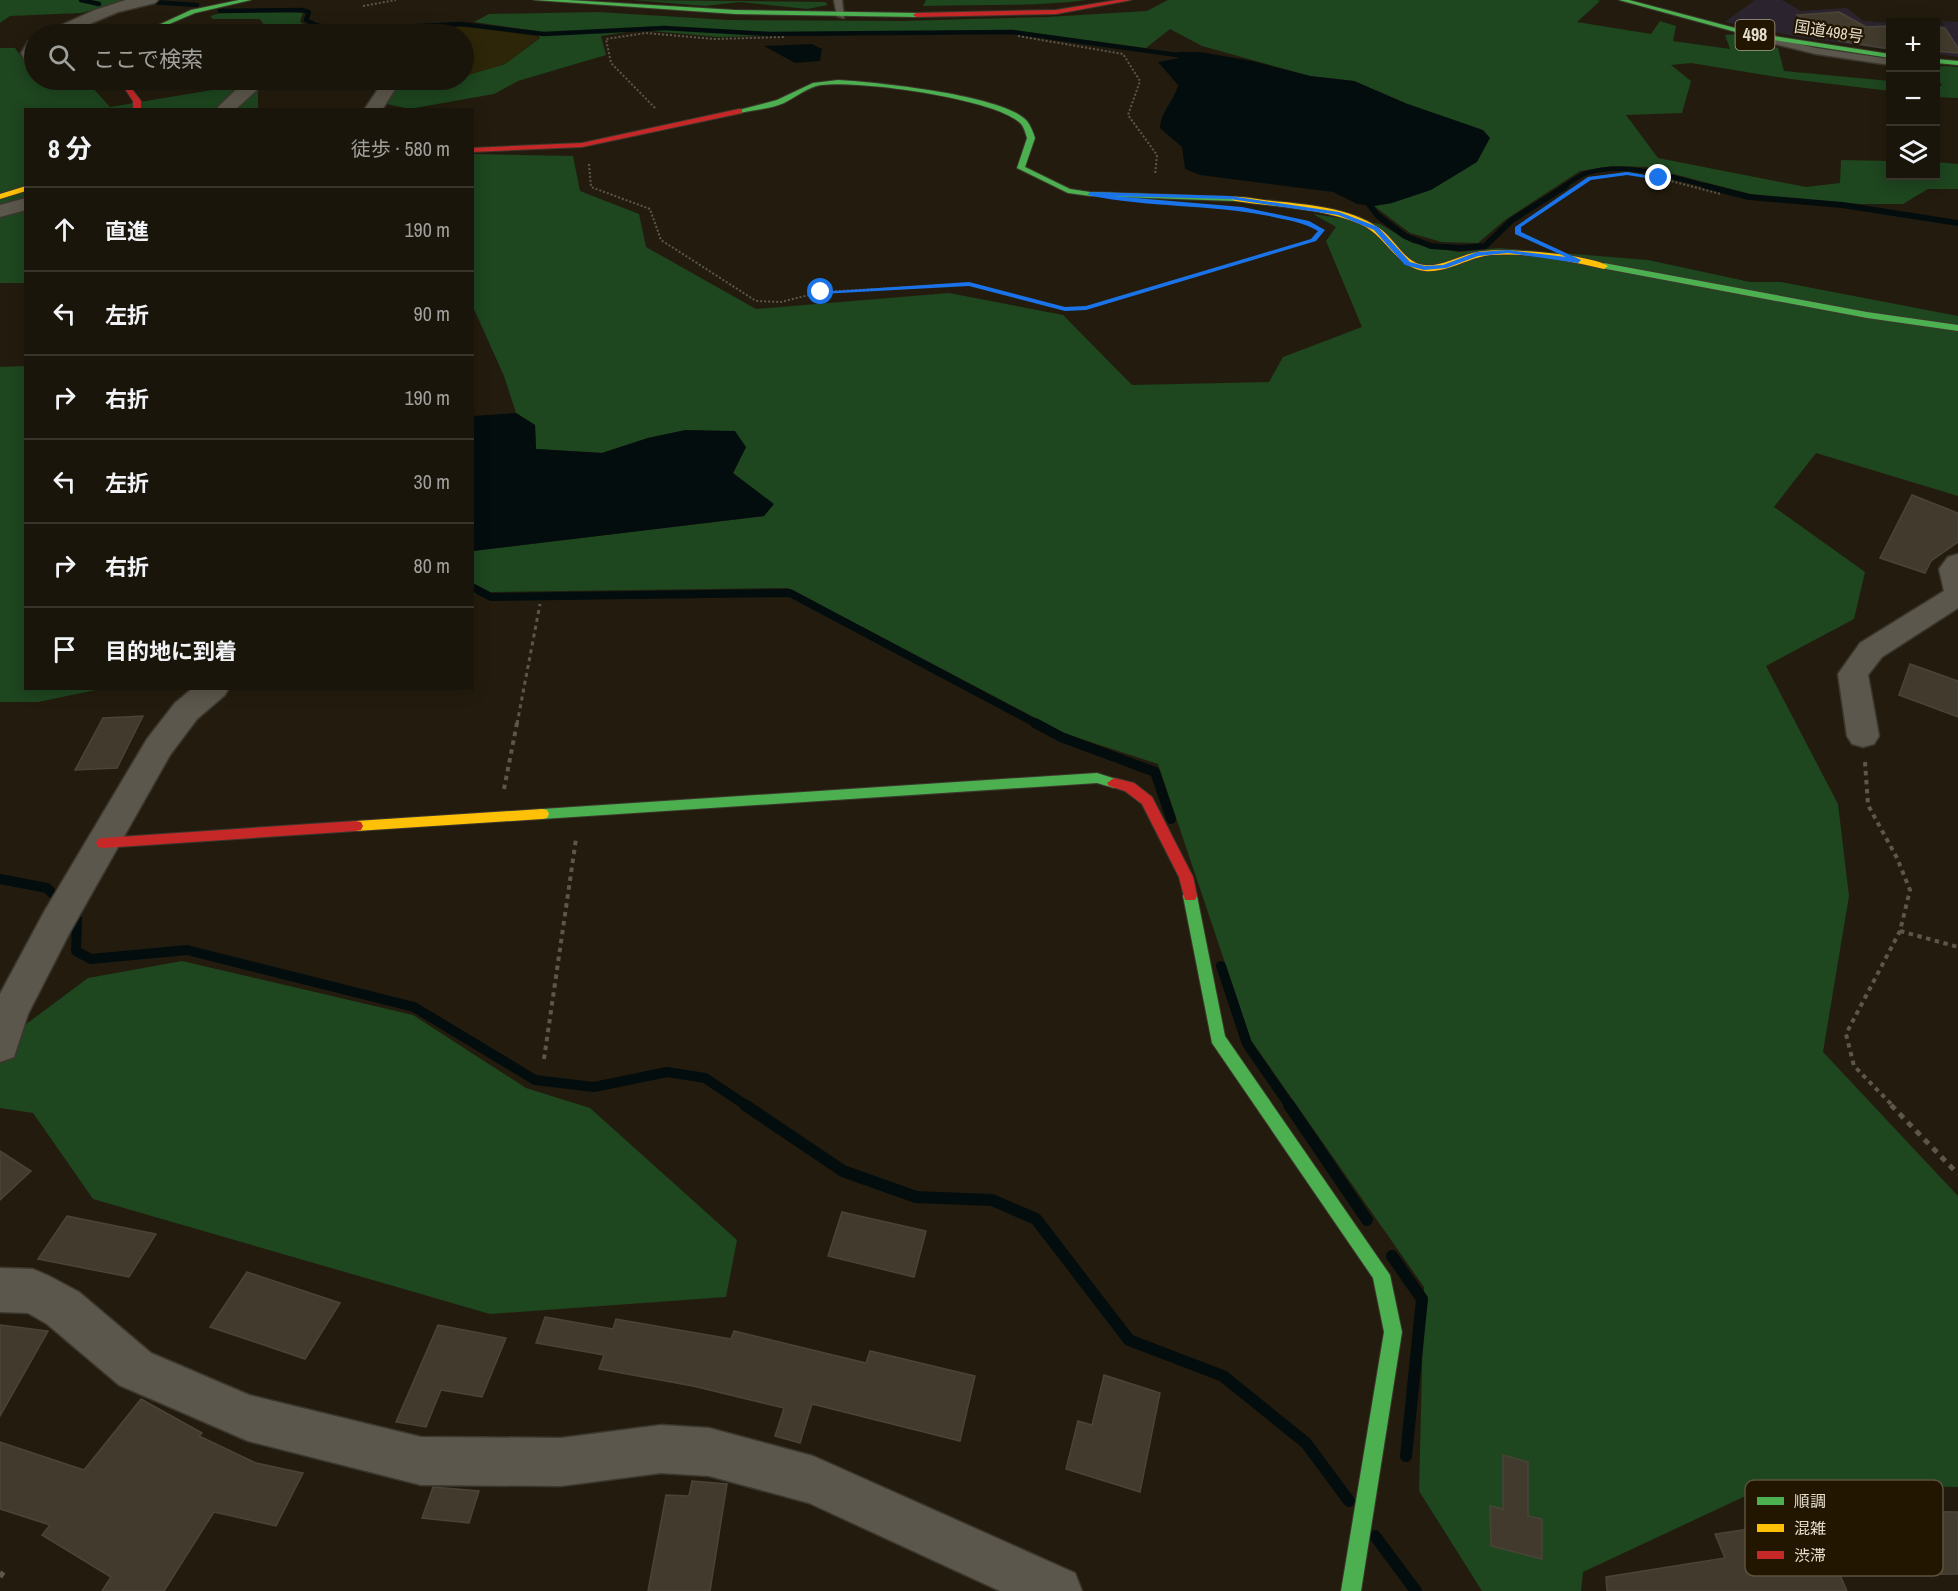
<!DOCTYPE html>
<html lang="ja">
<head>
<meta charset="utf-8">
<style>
	:root { --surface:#1a150a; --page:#272218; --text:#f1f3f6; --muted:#9f9f9c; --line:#38342b }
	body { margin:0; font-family:"Archivo Narrow","Noto Sans JP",sans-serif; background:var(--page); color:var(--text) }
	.controls { position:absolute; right:18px; top:18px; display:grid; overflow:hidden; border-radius:0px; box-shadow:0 3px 15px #0003 }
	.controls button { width:54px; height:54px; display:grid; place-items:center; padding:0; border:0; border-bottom:2px solid var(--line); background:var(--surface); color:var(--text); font:30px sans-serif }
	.stop { position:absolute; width:18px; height:18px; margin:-14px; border:4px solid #1a73e8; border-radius:50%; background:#fff }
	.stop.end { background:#1a73e8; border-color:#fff; box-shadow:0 2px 6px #0008 }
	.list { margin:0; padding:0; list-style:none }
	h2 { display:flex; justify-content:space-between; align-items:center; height:78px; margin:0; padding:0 24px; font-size:26px }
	h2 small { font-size:20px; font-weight:400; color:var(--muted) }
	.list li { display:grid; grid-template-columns:39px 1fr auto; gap:18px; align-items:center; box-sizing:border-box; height:84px; padding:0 24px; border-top:2px solid var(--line) }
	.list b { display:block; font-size:22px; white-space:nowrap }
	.list em { font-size:20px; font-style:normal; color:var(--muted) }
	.icon { flex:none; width:33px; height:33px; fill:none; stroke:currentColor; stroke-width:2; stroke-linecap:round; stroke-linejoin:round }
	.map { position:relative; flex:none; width:1958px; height:1591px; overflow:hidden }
	.search { position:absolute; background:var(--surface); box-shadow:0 3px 15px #0003; left:24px; top:24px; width:450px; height:66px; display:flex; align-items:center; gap:15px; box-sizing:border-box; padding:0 21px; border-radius:33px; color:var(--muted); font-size:22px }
	.panel { position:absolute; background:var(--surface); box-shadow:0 3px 15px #0003; left:24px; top:108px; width:450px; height:582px; border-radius:0px }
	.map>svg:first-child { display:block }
	.commercial { fill:#2b242f }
	.green { fill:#1e461f }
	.sand { fill:#2e2608 }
	.water { fill:#040d0e }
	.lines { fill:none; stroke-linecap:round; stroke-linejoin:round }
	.stream-far4 { stroke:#040d0e; stroke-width:4.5 }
	.stream-far3 { stroke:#040d0e; stroke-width:6 }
	.stream-far2 { stroke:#040d0e; stroke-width:8 }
	.stream-far1 { stroke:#040d0e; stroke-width:10 }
	.stream { stroke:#040d0e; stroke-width:12 }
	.building { fill:#423b2d; stroke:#4a4438; stroke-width:1.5 }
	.lane-casing { stroke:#3c372d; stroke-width:3 }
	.street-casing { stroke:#3c372d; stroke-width:3 }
	.fast-casing { stroke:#3c372d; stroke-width:2 }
	.slow-casing { stroke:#3c372d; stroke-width:2 }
	.jam-casing { stroke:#3c372d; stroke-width:2 }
	.path-far3 { stroke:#5c574d; stroke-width:2; stroke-dasharray:2 2; stroke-linecap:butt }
	.path-far2 { stroke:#5c574d; stroke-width:3; stroke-dasharray:4 4; stroke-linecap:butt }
	.path-far1 { stroke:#5c574d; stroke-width:4; stroke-dasharray:4.5 4.5; stroke-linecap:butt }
	.path { stroke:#5c574d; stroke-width:5; stroke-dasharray:6 6; stroke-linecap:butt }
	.lane { fill:#5c574c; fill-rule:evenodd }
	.street { fill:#5c574c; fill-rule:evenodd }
	.fast { fill:#4caf50; fill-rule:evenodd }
	.slow { fill:#ffc107; fill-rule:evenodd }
	.jam { fill:#c62828; fill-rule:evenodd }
	.route { fill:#1a73e8 }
	.labels { text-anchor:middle; stroke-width:4.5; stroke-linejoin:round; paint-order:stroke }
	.far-street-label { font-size:16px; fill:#e5ddce; stroke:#221600 }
	.shield { fill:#221600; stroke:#aaa190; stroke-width:1.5 }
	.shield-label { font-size:18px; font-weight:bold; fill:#e5ddce }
	.key { fill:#221600; stroke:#5c523e; stroke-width:1.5 }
	.key-label { font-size:16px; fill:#e5ddce }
</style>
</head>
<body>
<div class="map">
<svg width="1958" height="1591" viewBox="0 0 1958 1591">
	<rect width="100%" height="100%" fill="#231c0e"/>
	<!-- commercial -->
	<path class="commercial" d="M1755,0H1782L1801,11L1847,8L1863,21L1890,23V50L1798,37L1725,22Z
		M1941,21L1958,22V57L1936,54V25H1945Z"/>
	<!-- green -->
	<path class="green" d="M0,0H130L81,13L10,16L0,23Z
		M632,0L825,2L828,5L807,9L740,2L705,6Z
		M926,0H1087C1033,7 978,4 923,6Z
		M1168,0H1597L1600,1L1577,22L1651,34L1660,21L1676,26L1673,41L1730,49L1725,35L1736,34L1778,48L1784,71L1890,81V91L1790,79L1691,63L1671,65L1691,81L1682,113L1626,115L1658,158L1806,187L1840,183L1841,160L1890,161V176H1936V162L1958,164V189H1928L1903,204H1859L1754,195L1647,167L1612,166L1580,171L1505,220L1478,243L1442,242L1410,233L1374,206L1392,203L1405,103L1354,81L1310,76L1202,46L1170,29L1146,48L1012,30L718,37L641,30L601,36L606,55L518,81L494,94L409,109L387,104L401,80H464V76L505,64L540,38L536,31L474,22L489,14L597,12L729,20L902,21L1047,17L1147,11Z
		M290,11L303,13L300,22C338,47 407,21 451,31L443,34H270L260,19H213L210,16L224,12Z
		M0,48H15L34,74V80H59L91,86L110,107L230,87L258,91V109L26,110L25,283H0Z
		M1945,66L1958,67V98L1936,97V86H1942L1936,73V67Z
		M473,154L573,156L580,191L639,214L646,247L756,309L949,293L1063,315L1132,385L1269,382L1283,357L1362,327L1326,241L1336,227L1313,214L1380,224L1412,243L1458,252L1499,248L1648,260L1750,282H1781L1958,316V496L1816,453L1774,507L1865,572L1854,619L1766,666L1838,804L1849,896L1823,1052L1958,1196V1487L1769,1485L1583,1572L1581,1591H1482L1419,1491L1424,1287L1251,1040L1158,764L1066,734L788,588L495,592L473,594L472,551L764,516L733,473L746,447L686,430L648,438L602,453L536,449L535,425L516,413L504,376L473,307Z
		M25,366L26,688L101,689L38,702H0V367Z
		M182,961L413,1015L526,1088L590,1108L737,1240L726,1297L490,1314L93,1199L33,1113L0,1108V1017L25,1025L88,978Z"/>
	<!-- sand -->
	<path class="sand" d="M471,26L540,37L505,64L464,76V34H443L450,31L434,27Z"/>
	<!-- water -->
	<path class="water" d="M812,44L822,49L820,61L795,63L764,46Z
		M1177,52H1200L1252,61L1310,76L1354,81L1405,103L1483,130L1490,138L1477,162L1431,190L1392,203L1374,206L1357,204L1333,192L1200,175L1185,169L1182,147L1160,128C1161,111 1174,101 1178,85L1158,62L1179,58Z
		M516,413L535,425L536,449L602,453L648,438L686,430L735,431L746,447L733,473L774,504L764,516L473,551V416Z"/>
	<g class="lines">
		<!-- stream-far4 -->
		<path class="stream-far4" d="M81,0L99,4
			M151,2L197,5
			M220,11L302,10L309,12L306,20L316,25L340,30L461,24L544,34L664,28L769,34L1012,32L1191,57
			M1563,187C1571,182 1579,175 1587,173C1628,161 1671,177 1711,187"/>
		<!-- stream-far3 -->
		<path class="stream-far3" d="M1705,186L1749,197L1842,205L1958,223
			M1363,196L1377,215L1405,236L1431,246L1461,248L1485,246L1512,220L1566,186"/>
		<!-- stream-far2 -->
		<path class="stream-far2" d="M472,587L491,597L790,593L1037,724"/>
		<!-- stream-far1 -->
		<path class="stream-far1" d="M1035,723L1061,737L1155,772L1171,819
			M0,879L47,888L77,919L76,951L91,959L187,950L414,1007L535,1080L594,1087L667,1072L705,1078L747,1106
			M1221,966L1247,1044L1290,1106"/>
		<!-- stream -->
		<path class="stream" d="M745,1105L843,1171L916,1197L992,1200L1036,1219L1129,1340L1223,1376L1306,1443L1349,1501
			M1289,1105L1367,1220
			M1392,1256L1422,1299L1406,1456
			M1375,1536L1416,1591"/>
	</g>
	<!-- building -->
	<path class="building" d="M1839,12L1866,27L1890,26V49L1840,41L1797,15Z
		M1935,27L1945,28L1958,48V53L1935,51Z
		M1912,495L1958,513V542L1931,561L1925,573L1880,558Z
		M1910,664L1958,681V717L1899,695Z
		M143,716L117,768L75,770L103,718Z
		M0,1151L31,1171L0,1200Z
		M842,1212L926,1231L914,1277L828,1256Z
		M67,1216L156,1234L129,1277L38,1259Z
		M247,1272L340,1303L305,1359L210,1327Z
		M545,1317L613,1329L616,1319L731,1339L734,1331L866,1363L870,1351L975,1376L960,1441L812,1404L800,1443L775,1436L784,1408L693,1386L599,1369L604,1355L536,1343Z
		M0,1325L48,1331L0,1416Z
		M438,1325L506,1338L482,1397L441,1390L426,1427L396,1422Z
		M1104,1375L1160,1393L1140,1492L1066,1469L1078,1421L1092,1425Z
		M141,1399L202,1433L199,1436L256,1463L303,1473L276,1526L214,1512L164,1591H102L111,1577L42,1535L50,1525L0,1509V1442L84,1470Z
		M1503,1455L1528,1462V1516L1542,1519V1559L1491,1546L1490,1506L1503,1509Z
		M692,1481L727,1484L710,1591H648L666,1495L689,1496Z
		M433,1487L479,1491L469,1523L422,1518Z
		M1876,1511L1958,1512V1574L1840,1575L1847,1591H1607L1606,1577L1725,1558L1715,1534L1783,1524L1779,1515Z"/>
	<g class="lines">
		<!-- lane casing -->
		<g class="lane-casing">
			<path id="lane" d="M834,0H842L844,18L837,16Z
				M1774,38L1816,48L1890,59V65L1816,54L1771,43V39Z"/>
		</g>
		<!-- street casing -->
		<g class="street-casing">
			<path id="street" d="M126,0H158L155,3L118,12L66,34H46L48,31L95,10Z
				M34,40V67L28,66L21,53L28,42Z
				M75,80H106L103,84C95,86 86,86 78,84Z
				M246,80H263L258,89L235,110H215Z
				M384,80H401L382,110H364Z
				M26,198V210L0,217V205Z
				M1958,554V608L1882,657L1868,675L1879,736L1874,744L1863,747L1852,744L1847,736L1838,674L1860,643L1944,591L1939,569L1948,557Z
				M193,688H229L225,695L197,719L170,755L70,932L28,1014L14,1057L0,1062V994L44,912L147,739L175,703Z
				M0,1268L33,1269L49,1276L79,1292L151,1353L249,1395L421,1437L561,1438L661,1425L709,1428L813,1456L1075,1573L1082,1591H1000L809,1503L709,1476L661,1473L561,1486L421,1485L248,1441L119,1385L47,1324L28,1313L0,1312Z"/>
		</g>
		<!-- fast casing -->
		<g class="fast-casing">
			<path id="fast" d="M239,0H251L195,13L146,34H139L191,10Z
				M534,0H568L735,10L916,13L919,15L916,17L735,14Z
				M1619,0H1629L1754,33L1890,54V58L1754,37Z
				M1936,59L1958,61V65L1936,63Z
				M838,80C875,82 1004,95 1027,121C1031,126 1033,132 1035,138L1025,167L1070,189L1090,192L1235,197L1239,199L1235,201L1090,196L1068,193L1017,168L1027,138C1025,132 1024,126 1019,122C991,98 859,80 821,85C808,87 796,97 784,103C770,109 754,110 739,113L735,111L777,100L813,83Z
				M1604,263L1867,312L1958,325V331L1867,318L1601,268L1600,266Z
				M1097,773L1119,780L1121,783L1114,788L1097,783L542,819L537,818L535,814L537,810L542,809Z
				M1190,890L1195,892L1197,896L1225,1036L1390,1275L1402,1332L1361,1591H1341L1384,1332L1373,1278L1212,1043L1183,896L1185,892Z"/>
		</g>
		<!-- slow casing -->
		<g class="slow-casing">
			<path id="slow" d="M26,186V191L0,199V194Z
				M1232,197C1242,196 1254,199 1264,200C1301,204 1348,206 1379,228C1395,238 1404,263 1424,265C1443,267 1460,255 1477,252C1501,247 1590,254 1608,266L1604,269C1567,261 1529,252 1491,255C1469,257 1448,273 1425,271C1396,268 1386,235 1360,224C1322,208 1276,207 1235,201L1231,199Z
				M542,809L547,810L549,814L547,818L542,819L356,831L351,830L349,826L351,822L356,821Z"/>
		</g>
		<!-- jam casing -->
		<g class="jam-casing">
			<path id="jam" d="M1117,0H1131L1056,14L916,17L913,15L916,13L1056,10Z
				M119,80H125L141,101V110H133V101Z
				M739,109H742V113L582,147L472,152V148L582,143Z
				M1114,778L1134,783L1152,797L1193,877L1197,896L1195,900H1185L1179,877L1142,804L1125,791L1109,786L1107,783Z
				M356,821L361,822L363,826L361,830L356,831L103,848L98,847L96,843L98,839L103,838Z"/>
		</g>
		<!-- path-far3 -->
		<path class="path-far3" d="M363,6L396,0
			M1018,36L1123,54L1140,81L1128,115L1157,155L1155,175
			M655,108L611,63L606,39L646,33L714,39L785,37
			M589,164L591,187L650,209L661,240L756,301L781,302L821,292L969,284L1065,309L1086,308L1314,240L1321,232
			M1518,233V227L1589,178L1627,173L1659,178L1721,194"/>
		<!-- path-far2 -->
		<path class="path-far2" d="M517,724L540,604"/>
		<!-- path-far1 -->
		<path class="path-far1" d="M1865,762L1868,805L1897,858L1910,890L1900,931L1846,1034L1854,1066L1893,1106
			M504,789L517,723
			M1900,931L1958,947
			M544,1059L576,839"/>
		<!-- path -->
		<path class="path" d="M1891,1105L1958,1174
			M0,1577L6,1568"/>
		<!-- lane -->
		<use href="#lane" class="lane"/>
		<!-- street -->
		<use href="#street" class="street"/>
		<!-- fast -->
		<use href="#fast" class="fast"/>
		<!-- slow -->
		<use href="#slow" class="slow"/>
		<!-- jam -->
		<use href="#jam" class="jam"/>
	</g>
	<!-- route -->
	<path class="route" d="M1627,172L1662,178L1659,180L1627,175L1591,180L1521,227V232L1581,260L1578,263L1508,253L1478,256L1446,268L1424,270L1405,265L1374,230L1338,215L1230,199L1112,196L1242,207L1309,221L1325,230L1316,241L1086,310L1065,311L969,286L821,294L818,292L969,282L1065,307L1086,306L1311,239L1318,231C1303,222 1287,220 1269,216C1210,204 1148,208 1088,195L1090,192L1230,196L1339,212L1378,227L1410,262L1425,266L1443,265L1477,252L1508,250L1566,257L1515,234V227L1588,177Z"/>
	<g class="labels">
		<!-- far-street labels -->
		<g class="far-street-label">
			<text transform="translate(1829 31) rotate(9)" y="6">国道498号</text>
		</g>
		<!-- shield labels -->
		<rect class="shield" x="1735.5" y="20" width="39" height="30" rx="4.5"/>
		<g class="shield-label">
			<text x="1755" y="41">498</text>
		</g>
	</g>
	<!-- legend -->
	<rect x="1745" y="1480" width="198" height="96" rx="9" class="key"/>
	<rect x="1757" y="1497" width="27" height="8" fill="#4caf50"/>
	<rect x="1757" y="1524" width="27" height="8" fill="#ffc107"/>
	<rect x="1757" y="1551" width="27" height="8" fill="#c62828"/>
	<g class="key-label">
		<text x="1794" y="1507">順調</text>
		<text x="1794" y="1534">混雑</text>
		<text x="1794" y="1561">渋滞</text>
	</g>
</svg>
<div class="controls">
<button>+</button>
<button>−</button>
<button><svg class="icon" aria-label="layers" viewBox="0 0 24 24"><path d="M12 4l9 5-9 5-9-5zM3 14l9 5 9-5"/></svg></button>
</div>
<div class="stop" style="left:821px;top:292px"></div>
<div class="stop end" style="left:1659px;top:178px"></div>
<div class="search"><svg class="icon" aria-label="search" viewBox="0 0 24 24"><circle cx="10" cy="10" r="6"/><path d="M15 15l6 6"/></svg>ここで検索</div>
<section class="panel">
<h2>8 分<small>徒歩 · 580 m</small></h2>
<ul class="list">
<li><svg class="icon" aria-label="ahead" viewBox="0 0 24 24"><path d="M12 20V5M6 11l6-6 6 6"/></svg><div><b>直進</b></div><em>190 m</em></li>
<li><svg class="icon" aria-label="left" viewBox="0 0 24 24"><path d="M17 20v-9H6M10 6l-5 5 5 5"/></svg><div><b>左折</b></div><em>90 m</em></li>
<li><svg class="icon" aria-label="right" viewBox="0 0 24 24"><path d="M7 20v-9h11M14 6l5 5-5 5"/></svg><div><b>右折</b></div><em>190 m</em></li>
<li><svg class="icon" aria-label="left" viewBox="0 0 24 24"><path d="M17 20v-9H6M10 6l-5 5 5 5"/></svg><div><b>左折</b></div><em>30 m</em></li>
<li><svg class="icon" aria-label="right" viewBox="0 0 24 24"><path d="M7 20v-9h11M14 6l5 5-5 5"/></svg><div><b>右折</b></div><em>80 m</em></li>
<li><svg class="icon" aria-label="arrive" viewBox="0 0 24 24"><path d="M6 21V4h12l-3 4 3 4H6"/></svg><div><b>目的地に到着</b></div></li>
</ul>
</section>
</div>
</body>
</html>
